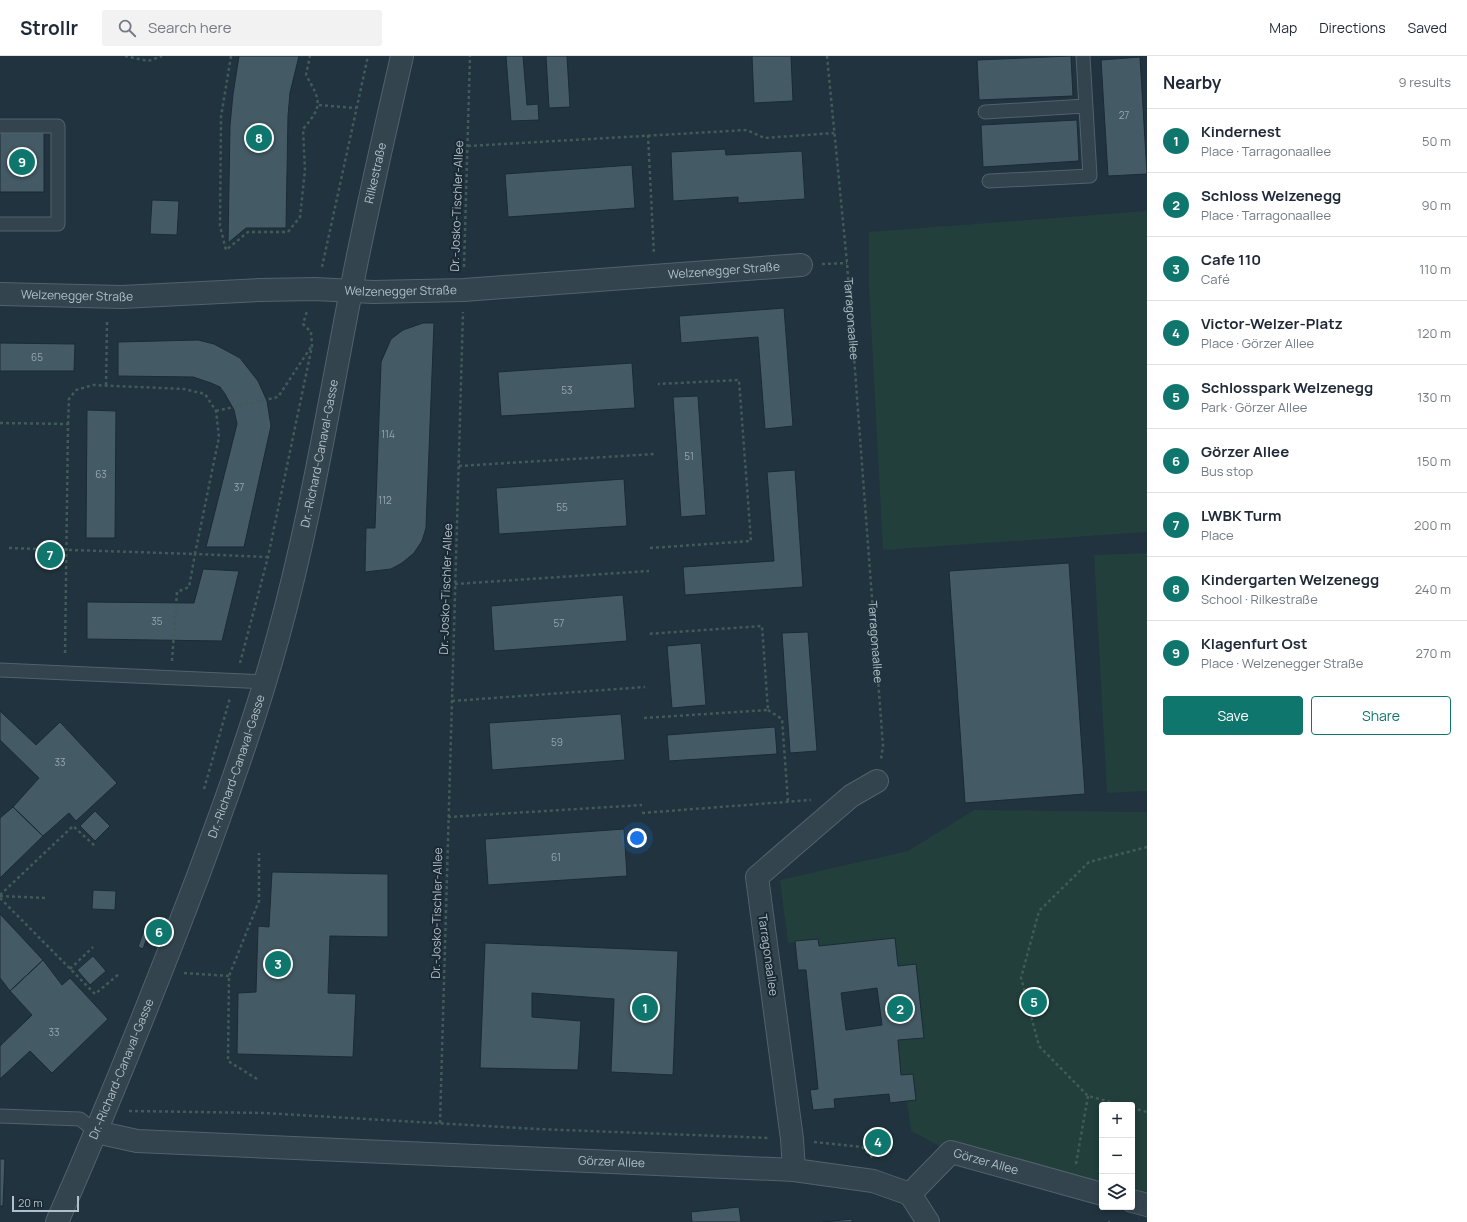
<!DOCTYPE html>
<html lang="en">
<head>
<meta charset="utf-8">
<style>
	:root { --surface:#fff; --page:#f2f2f3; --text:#1f2937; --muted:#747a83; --line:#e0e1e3; --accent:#0f766e }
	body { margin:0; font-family:Manrope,sans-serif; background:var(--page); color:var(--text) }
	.controls { position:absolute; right:12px; bottom:12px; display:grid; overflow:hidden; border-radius:4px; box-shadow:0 2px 6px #0003 }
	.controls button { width:36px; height:36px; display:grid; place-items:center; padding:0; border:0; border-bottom:1px solid var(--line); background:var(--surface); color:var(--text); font:20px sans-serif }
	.scale { position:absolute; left:12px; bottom:10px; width:67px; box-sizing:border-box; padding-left:4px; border:2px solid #b0bfc9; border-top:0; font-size:11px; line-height:14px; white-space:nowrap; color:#b0bfc9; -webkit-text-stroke:3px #1a2933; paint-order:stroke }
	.you { position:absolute; left:637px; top:782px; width:14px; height:14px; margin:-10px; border:3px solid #fff; border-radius:50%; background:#1a73e8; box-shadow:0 0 0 6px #1a73e833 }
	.badge { display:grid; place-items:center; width:26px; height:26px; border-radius:50%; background:var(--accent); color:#fff; font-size:13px; font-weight:700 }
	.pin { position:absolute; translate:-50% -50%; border:2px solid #fff; box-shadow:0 1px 4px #0006 }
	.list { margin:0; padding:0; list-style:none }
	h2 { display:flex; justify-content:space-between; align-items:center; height:52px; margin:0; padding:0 16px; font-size:17px }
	h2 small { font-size:13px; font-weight:400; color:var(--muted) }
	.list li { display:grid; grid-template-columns:26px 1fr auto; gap:12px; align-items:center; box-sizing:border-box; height:64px; padding:0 16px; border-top:1px solid var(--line) }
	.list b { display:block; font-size:15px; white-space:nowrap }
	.list p { margin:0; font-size:13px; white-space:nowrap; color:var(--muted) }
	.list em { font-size:13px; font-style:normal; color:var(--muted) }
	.actions { display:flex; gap:8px; padding:12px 16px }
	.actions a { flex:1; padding:9px 0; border:1px solid var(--accent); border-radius:4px; text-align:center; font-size:14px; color:var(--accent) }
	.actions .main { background:var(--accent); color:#fff }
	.icon { flex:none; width:22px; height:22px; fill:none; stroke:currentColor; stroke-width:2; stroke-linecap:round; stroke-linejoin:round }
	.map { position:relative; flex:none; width:1147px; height:1166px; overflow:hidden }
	header { display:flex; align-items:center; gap:24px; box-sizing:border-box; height:56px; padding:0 20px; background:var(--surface); border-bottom:1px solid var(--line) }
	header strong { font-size:19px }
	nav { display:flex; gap:22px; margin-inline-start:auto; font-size:14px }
	.search { width:280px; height:36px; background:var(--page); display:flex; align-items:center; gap:10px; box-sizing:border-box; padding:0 14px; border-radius:4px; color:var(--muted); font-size:15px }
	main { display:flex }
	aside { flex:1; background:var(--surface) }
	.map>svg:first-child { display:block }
	.green { fill:#223f3c }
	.building { fill:#445a65; stroke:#1b2b35; fill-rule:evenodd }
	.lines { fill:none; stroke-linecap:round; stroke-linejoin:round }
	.service-casing { stroke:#52626c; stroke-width:15 }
	.minor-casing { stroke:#52626c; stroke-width:24 }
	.path { stroke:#405b58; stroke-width:2.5; stroke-dasharray:3 3; stroke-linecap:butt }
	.service { stroke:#34444e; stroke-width:13 }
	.minor { stroke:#34444e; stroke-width:22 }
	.labels { text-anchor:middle; stroke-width:4; stroke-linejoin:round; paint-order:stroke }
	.number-label { font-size:10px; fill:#95a6b0 }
	.street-label { font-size:12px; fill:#b0bfc9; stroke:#1a2933 }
</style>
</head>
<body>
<header>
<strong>Strollr</strong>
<div class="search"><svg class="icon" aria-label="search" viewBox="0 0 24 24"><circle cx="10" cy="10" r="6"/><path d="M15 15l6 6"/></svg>Search here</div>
<nav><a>Map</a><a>Directions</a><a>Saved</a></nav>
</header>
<main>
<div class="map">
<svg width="1147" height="1166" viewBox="0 0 1147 1166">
	<rect width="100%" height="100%" fill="#20333e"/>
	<!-- green -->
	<path class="green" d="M1147,155V476L883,494L869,229V176Z
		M1147,497V735L1107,737L1094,499Z
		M974,754L1147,756V1149L1132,1145V1049H1102V1138L951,1096L911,1075L907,1045L916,1044L913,1018L901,1019L898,984L924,981L916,908L898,910L894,882L819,890L818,883L788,887L780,824L908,795Z"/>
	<!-- building -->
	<path class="building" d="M239,0H299L290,37L288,60L286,172H246L228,187L230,69L233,38Z
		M506,0H523L527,49L538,48L539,64L511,65Z
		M546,0H567L570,51L549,52Z
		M752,0H791L793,45L754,47Z
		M1071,0L1073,40L979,44L977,4Z
		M1140,1L1147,118L1108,120L1101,4Z
		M1077,64L1079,105L983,111L981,69Z
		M0,76H44V136H0Z
		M725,93L726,99L802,95L805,143L738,147V141L673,145L671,96Z
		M632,109L635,152L508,161L505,118Z
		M152,144L179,145L177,179L150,178Z
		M784,252L793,370L765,373L758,281L681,287L679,260Z
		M423,267H434L426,472L422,485L414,497L402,507L391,513L365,516L366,472H375L381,306L391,283L403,274Z
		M198,284L214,288L240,302L258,325L267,345L271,370L244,491H206L237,368L234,354L225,338L220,331L211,327L193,321L118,320V286Z
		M0,287L75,288L74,315H0Z
		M632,307L635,352L501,360L498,316Z
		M698,340L706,459L681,461L673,341Z
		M87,354L116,355L115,482H86Z
		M795,414L803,531L685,539L683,511L774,505L767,416Z
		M624,423L627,470L499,478L496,432Z
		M1069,507L1085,738L965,747L949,515Z
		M203,513L239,515L222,585L87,583V546L194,547Z
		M623,539L627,585L494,595L491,550Z
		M808,576L817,695L790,697L782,577Z
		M701,587L706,649L672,652L667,590Z
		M0,655L36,689L60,666L117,727L76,765L69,757L43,780L13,751L39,722L0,684Z
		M621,658L625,704L492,714L489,667Z
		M775,671L777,698L669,705L667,679Z
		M13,751L43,780L0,822V762Z
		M95,755L110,770L95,785L80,770Z
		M624,773L627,820L488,829L485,783Z
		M272,816L388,818V881L330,880L328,937L356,938L353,1001L237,998L238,937L256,936L258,870L269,871Z
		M93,834L116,835L115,854L92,853Z
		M0,858L43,904L10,935L0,922Z
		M144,874L149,876L143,893L138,891Z
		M895,882L898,910L916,908L924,982L898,984L901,1019L913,1018L916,1044L890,1047L889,1038L834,1043L835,1052L813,1054L810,1034L818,1033L806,914H798L795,885L818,883L819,890ZM877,932L882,969L846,974L841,937Z
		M485,887L678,895L673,1019L611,1016L614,943L532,937V961L581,965L578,1014L480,1012Z
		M93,900L106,915L90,929L77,914Z
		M43,904L62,929L70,922L108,963L52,1017L30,995L0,1023V990L32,959L10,935Z
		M0,1103H5L3,1150H0Z
		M739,1151L741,1166H692L691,1156Z
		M852,1163V1166H823Z"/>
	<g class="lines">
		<!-- service casing -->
		<g class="service-casing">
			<path id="service" d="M985,56L1085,50
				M0,70H58V168H0
				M989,125L1090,120L1083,0
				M0,614L265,626
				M0,1060L80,1063L96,1076"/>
		</g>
		<!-- minor casing -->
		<g class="minor-casing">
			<g id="minor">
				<path id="s2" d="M0,238L122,241L259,234L315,233L373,236L464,234L801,209"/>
				<path id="s3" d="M96,1076L137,1085L794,1114L873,1125L910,1138"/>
				<path d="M794,1114L792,1083L757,821L851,740L877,725"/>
				<path id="s4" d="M910,1138L951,1096L1102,1138"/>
				<path d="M910,1138L928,1166"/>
				<path d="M1132,1145L1147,1149"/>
				<path id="s5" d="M57,1166C107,1052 154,936 198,820C227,741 256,662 278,581C309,469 328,354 350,240C365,160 384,80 402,0"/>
			</g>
		</g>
		<!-- path -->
		<g class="path">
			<path d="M125,0L148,5L162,0"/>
			<path d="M231,0L221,61L220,170L226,194L248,176H288L300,161L305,114L303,73C323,50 321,45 306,19L310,0"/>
			<path id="s1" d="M827,0L847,207L883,690L881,703"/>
			<path d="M319,49L356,52"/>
			<path d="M648,79L654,199"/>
			<path d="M468,90L747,74L764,82L834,77"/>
			<path d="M822,208L847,207"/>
			<path d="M322,211L368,0"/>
			<path d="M464,211L470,0"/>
			<path d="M106,329L107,266"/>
			<path d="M216,355L278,341L311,291"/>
			<path d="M0,367L68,368L65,599"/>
			<path d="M459,410L654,398"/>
			<path d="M9,492L195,498L219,381L216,355L205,338L184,333L93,329L76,334L69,343L68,368"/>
			<path d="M650,492L751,485L739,324L658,328"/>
			<path d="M455,528L649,515"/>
			<path d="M172,605L177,536L189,531L195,498L268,501"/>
			<path d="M240,607L268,501L312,290L311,276L303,268L307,255"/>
			<path d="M452,645L645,631"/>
			<path d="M768,654L782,663L788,746"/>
			<path d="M644,662L768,654L762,570L647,578"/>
			<path d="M204,733L230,642"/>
			<path d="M642,757L811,744"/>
			<path d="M448,761L642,749"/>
			<path d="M0,839L73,770L95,790"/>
			<path d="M0,840L47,842"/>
			<path d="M0,842L95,938L119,918"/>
			<path d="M70,913L93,891"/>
			<path d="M184,917L229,920"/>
			<path d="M257,1023L228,1005L229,920L259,845V797"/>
			<path d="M1122,1049L1088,1040L1039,990L1021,922L1039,855L1089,806L1147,791"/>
			<path d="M1132,1052L1147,1056"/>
			<path d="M129,1055L264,1057L537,1073L770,1082"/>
			<path d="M440,1067L463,256"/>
			<path d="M814,1086L862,1091L873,1102"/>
			<path d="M1076,1108L1088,1040"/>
			<path d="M1108,1166H1110"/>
		</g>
		<!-- service -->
		<use href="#service" class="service"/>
		<!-- minor -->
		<use href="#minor" class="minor"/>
	</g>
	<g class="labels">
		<!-- number labels -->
		<g class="number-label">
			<text x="1124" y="63">27</text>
			<text x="37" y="305">65</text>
			<text x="567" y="338">53</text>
			<text x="388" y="382">114</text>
			<text x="689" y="404">51</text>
			<text x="101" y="422">63</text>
			<text x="239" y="435">37</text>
			<text x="385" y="448">112</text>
			<text x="562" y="455">55</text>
			<text x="157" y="569">35</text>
			<text x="559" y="571">57</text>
			<text x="557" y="690">59</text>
			<text x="60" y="710">33</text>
			<text x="556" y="805">61</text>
			<text x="54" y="980">33</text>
		</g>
		<!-- street labels -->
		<g class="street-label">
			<text dy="4" stroke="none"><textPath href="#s5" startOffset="1100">Rilkestraße</textPath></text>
			<text transform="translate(457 150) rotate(-88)" y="4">Dr.-Josko-Tischler-Allee</text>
			<text dy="4" stroke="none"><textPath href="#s2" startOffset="725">Welzenegger Straße</textPath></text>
			<text dy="4" stroke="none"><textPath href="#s2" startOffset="401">Welzenegger Straße</textPath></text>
			<text dy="4" stroke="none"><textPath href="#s2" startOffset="77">Welzenegger Straße</textPath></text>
			<text dy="4" stroke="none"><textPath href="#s1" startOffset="264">Tarragonaallee</textPath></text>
			<text dy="4" stroke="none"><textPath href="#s5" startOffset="814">Dr.-Richard-Canaval-Gasse</textPath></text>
			<text transform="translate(446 533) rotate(-88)" y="4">Dr.-Josko-Tischler-Allee</text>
			<text dy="4" stroke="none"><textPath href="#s1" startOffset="588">Tarragonaallee</textPath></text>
			<text dy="4" stroke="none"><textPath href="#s5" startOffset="490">Dr.-Richard-Canaval-Gasse</textPath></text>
			<text transform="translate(437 857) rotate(-89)" y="4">Dr.-Josko-Tischler-Allee</text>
			<text transform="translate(768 899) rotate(82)" y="4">Tarragonaallee</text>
			<text dy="4" stroke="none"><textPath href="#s5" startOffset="166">Dr.-Richard-Canaval-Gasse</textPath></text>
			<text dy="4" stroke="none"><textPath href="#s3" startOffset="517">Görzer Allee</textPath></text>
			<text dy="4" stroke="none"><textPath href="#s4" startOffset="95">Görzer Allee</textPath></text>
		</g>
	</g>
</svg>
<div class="controls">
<button>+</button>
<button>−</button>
<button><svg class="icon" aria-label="layers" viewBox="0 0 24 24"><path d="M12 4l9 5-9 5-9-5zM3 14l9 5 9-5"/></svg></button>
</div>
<div class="scale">20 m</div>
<div class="you"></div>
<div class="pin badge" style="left:645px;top:952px">1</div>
<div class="pin badge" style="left:900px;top:953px">2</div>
<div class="pin badge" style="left:278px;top:908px">3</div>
<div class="pin badge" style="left:878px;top:1086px">4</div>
<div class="pin badge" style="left:1034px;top:946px">5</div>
<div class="pin badge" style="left:159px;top:876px">6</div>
<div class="pin badge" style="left:50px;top:499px">7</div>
<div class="pin badge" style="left:259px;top:82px">8</div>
<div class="pin badge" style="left:22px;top:106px">9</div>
</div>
<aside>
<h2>Nearby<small>9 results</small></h2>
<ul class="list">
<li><span class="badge">1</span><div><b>Kindernest</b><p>Place · Tarragonaallee</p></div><em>50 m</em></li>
<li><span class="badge">2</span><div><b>Schloss Welzenegg</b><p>Place · Tarragonaallee</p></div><em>90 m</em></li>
<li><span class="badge">3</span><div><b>Cafe 110</b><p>Café</p></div><em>110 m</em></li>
<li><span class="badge">4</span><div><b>Victor-Welzer-Platz</b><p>Place · Görzer Allee</p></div><em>120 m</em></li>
<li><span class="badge">5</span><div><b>Schlosspark Welzenegg</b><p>Park · Görzer Allee</p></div><em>130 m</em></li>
<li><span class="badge">6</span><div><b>Görzer Allee</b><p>Bus stop</p></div><em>150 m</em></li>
<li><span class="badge">7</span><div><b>LWBK Turm</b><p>Place</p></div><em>200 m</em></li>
<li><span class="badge">8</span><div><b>Kindergarten Welzenegg</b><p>School · Rilkestraße</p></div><em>240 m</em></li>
<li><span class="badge">9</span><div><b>Klagenfurt Ost</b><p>Place · Welzenegger Straße</p></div><em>270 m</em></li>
</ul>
<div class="actions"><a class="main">Save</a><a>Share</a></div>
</aside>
</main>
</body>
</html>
